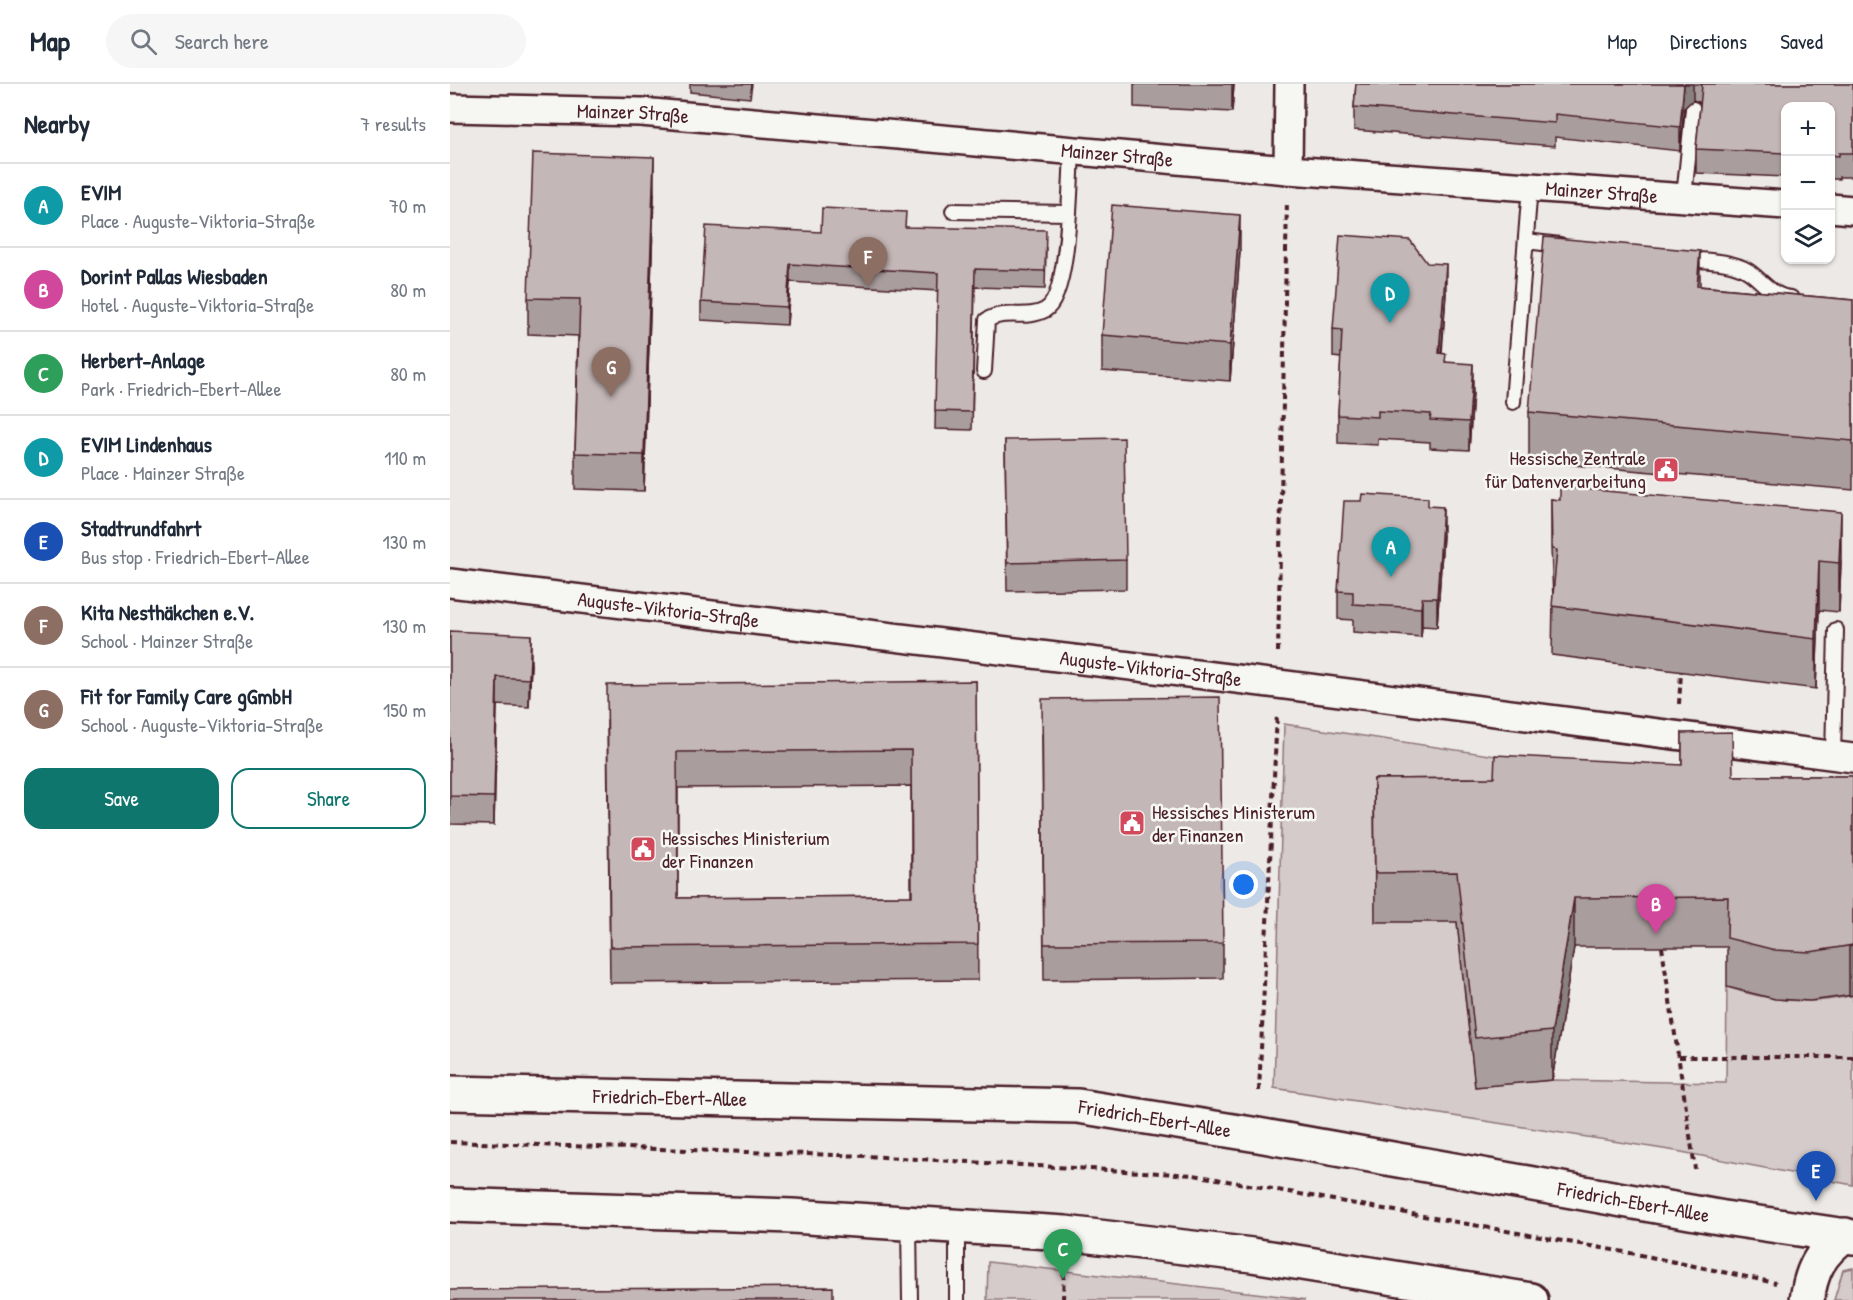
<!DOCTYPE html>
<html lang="en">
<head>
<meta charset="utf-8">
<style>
	:root { --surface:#fff; --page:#f6f6f7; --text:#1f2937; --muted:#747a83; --line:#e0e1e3; --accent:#0f766e }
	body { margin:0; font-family:"Patrick Hand",sans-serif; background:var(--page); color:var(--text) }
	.controls { position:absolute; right:18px; top:18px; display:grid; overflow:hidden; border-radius:12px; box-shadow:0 2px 4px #0004 }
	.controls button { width:54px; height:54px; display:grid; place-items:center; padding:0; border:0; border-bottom:2px solid var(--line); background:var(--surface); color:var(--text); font:30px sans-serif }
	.you { position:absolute; left:794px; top:801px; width:21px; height:21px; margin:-15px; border:4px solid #fff; border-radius:50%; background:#1a73e8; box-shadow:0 0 0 9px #1a73e833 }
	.badge { display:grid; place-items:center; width:39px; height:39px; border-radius:50%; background:var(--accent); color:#fff; font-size:20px; font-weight:700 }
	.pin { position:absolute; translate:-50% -50px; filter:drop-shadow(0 2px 3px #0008) }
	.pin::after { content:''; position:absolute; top:32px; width:21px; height:18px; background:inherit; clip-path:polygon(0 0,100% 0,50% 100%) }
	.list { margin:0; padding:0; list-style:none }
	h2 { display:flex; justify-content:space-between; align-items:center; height:78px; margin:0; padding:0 24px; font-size:26px }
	h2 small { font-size:20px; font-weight:400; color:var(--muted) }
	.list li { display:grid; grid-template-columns:39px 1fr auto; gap:18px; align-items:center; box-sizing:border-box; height:84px; padding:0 24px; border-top:2px solid var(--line) }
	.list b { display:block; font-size:22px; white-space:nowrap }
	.list p { margin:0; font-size:20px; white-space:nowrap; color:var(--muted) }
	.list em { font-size:20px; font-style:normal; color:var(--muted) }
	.actions { display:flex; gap:12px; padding:18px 24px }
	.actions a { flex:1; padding:14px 0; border:2px solid var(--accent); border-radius:18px; text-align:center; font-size:21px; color:var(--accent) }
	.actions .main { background:var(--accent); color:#fff }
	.icon { flex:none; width:33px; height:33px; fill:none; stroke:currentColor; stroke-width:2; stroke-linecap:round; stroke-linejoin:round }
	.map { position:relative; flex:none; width:1403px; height:1216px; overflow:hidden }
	header { display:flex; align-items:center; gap:36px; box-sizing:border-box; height:84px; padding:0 30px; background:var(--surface); border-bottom:2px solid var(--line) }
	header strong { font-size:28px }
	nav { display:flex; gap:33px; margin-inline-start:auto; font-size:21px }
	.search { width:420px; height:54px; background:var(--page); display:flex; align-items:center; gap:15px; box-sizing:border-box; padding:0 21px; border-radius:33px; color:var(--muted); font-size:22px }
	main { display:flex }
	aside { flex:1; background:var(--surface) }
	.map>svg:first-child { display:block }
	.green { fill:#d4cbca; stroke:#8f757a; stroke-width:1.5 }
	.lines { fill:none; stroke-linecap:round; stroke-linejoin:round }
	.service-casing { stroke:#4a1f2b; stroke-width:18 }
	.minor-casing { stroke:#4a1f2b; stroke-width:32 }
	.tertiary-casing { stroke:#4a1f2b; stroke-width:38 }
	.path { stroke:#4a1f2b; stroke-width:4; stroke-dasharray:6 4.5; stroke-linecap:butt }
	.service { stroke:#f6f6f2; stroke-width:14 }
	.minor { stroke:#f6f6f2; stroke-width:27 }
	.tertiary { stroke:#f6f6f2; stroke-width:33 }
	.wall { fill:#a99d9d; stroke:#4a1f2b; stroke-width:1.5; fill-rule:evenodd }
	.shaded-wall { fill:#898080; stroke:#4a1f2b; stroke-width:1.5 }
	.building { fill:#c4b7b7; stroke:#4a1f2b; stroke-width:1.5; fill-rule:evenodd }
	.labels { text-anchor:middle; stroke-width:5; stroke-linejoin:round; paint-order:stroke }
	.street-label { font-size:20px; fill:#4a1f2b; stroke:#f6f6f2 }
	.poi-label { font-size:20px; fill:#4a1f2b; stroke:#f6f6f2; text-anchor:start }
</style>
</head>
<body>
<header>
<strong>Map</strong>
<div class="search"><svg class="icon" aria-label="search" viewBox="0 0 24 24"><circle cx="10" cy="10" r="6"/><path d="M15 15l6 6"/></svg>Search here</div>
<nav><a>Map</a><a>Directions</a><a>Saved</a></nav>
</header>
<main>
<aside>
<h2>Nearby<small>7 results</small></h2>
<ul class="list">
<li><span class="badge" style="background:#0f9aa8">A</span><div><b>EVIM</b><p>Place · Auguste-Viktoria-Straße</p></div><em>70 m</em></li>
<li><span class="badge" style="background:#d1479c">B</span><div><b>Dorint Pallas Wiesbaden</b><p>Hotel · Auguste-Viktoria-Straße</p></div><em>80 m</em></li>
<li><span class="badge" style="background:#2e9e5b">C</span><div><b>Herbert-Anlage</b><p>Park · Friedrich-Ebert-Allee</p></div><em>80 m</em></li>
<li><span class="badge" style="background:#0f9aa8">D</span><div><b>EVIM Lindenhaus</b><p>Place · Mainzer Straße</p></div><em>110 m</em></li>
<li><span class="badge" style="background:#1a4fb4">E</span><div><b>Stadtrundfahrt</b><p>Bus stop · Friedrich-Ebert-Allee</p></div><em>130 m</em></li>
<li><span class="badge" style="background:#8d6e63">F</span><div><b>Kita Nesthäkchen e.V.</b><p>School · Mainzer Straße</p></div><em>130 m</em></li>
<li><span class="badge" style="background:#8d6e63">G</span><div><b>Fit for Family Care gGmbH</b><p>School · Auguste-Viktoria-Straße</p></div><em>150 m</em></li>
</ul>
<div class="actions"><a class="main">Save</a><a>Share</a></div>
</aside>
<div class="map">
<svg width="1403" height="1216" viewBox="0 0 1403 1216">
	<rect width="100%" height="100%" fill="#ece9e6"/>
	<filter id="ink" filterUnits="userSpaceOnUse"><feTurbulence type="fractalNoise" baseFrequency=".0167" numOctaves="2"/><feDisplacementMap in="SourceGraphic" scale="12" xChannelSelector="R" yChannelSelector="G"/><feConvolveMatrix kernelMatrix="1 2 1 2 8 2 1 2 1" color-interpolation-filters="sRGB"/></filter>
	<g filter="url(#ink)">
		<!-- green -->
		<path class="green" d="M834,640L1066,675L1007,838L1025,1003L1102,996L1276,999L1277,903C1318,917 1361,922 1403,911V1101L1226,1067L824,1004Z
			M538,1178L839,1213L855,1216H537Z
			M1403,1184V1216H1384L1393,1186Z"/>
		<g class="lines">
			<!-- service casing -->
			<g class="service-casing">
				<path id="service" d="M1234,113L1243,25
					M503,127L618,129
					M1076,157L1110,161
					M1234,175C1254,177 1280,176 1298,187C1313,197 1322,213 1341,214
					M534,287L537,236C555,225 577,236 595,226C620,213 620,97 622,67
					M1063,318L1080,102
					M1383,672L1386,546
					M459,1139L460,1216
					M507,1142V1216"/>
			</g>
			<!-- minor casing -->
			<g class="minor-casing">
				<g id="minor">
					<path id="s1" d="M0,24L191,28L838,86L1336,121"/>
					<path d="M838,86L839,0"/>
					<path d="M1380,124L1403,126"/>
					<path id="s2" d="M0,499L828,600L1403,674"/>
				</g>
			</g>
			<!-- tertiary casing -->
			<g class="tertiary-casing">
				<g id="tertiary">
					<path id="s3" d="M0,1009L628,1022L808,1051L1274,1134L1403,1153"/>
					<path d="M0,1121L342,1132L615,1149L802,1171L1081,1216"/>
					<path d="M1357,1216C1361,1187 1370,1168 1395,1151"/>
				</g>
			</g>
			<!-- path -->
			<path class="path" d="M828,568L837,117
				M1229,620L1231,588
				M1212,863L1245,1085
				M1229,973H1403
				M809,1007L827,630
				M0,1058L416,1072L744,1091L1191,1171L1326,1199
				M613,1216L614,1184"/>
			<!-- service -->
			<use href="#service" class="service"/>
			<!-- minor -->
			<use href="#minor" class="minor"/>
			<!-- tertiary -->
			<use href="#tertiary" class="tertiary"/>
		</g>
		<!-- wall -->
		<path class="wall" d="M240,0H302L300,14L240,8Z
			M684,0H784L782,28L684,23Z
			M906,0H1403V93H1389V95H1380V22H1335V93L1246,89V65L1250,22L1249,18L1243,16L1234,24L1230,67L1105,53V62L904,46V23Z
			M204,110L194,407L125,405V369L128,252L78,250V214Z
			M456,143L596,164L595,205L525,203L522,346L485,345L488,207L340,198L337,241L251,236V218L371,148Z
			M790,167L780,297L652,287V251Z
			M1250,202L1403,216V406L1079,377V328Z
			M996,209L992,270L996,278L1023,308L1019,366L980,364V358L928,355V361L888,359V331L891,274L883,273V245Z
			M555,357L676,476V505L557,507Z
			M1101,415L1391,477L1389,528L1369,526L1366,605L1102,571L1103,515L1101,464Z
			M978,422L993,451L987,543L972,542L971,553L903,548V536L888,535V507Z
			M0,547L81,580L79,623L47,621L44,741L0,740Z
			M526,597L528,896L160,899L157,637ZM461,702V812L228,814V704Z
			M1232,649L1283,692H1403V911L1360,917L1325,915L1277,903V863H1124L1102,996L1025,1003L1007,838H925L924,695L1044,694L1232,681Z
			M592,651L773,859V894L594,896Z"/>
		<!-- shaded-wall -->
		<path class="shaded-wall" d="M782,0H784L782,28Z
			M1234,0H1243V16L1234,24L1230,67V43Z
			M204,73V110L194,407V371Z
			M790,131V167L780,297V261Z
			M1250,167V217L1247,202Z
			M340,180V198L337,241V223Z
			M996,180V209L989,298V269Z
			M1023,280V308L1019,366V338Z
			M993,423V451L987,543V514Z
			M1391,428V477L1389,528V479Z
			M1369,477V526L1366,605V555Z
			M972,514V542L971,553V524Z
			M81,551V580L79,623V595Z
			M47,593V621L44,741V713Z
			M1124,814V863L1102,996V947Z
			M1403,861V911L1399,912V863Z"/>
		<!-- building -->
		<path class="building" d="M906,0H1234L1230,43L1105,30V39L904,23Z
			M1251,0H1403V69H1389V72L1380,71V22H1335V69L1246,65L1252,2Z
			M83,69L204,73L194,371L125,369L130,215L78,214Z
			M662,121L790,131L780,261L652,251Z
			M372,124L456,128L455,143L596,146L595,187L525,185L522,328L485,327L488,189L340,180L337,223L251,218L256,142L371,148Z
			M890,151L960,156L977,179L996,180L989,269L996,270L995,278L1023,280L1019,338L980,336L981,330L928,327V333L888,331L892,246L883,245Z
			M1094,153L1250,167L1247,202L1403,216V357L1079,328Z
			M674,354L676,476L557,479L555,356Z
			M1110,403L1391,428L1389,479L1369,477L1366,555L1102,522L1107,466L1102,465L1101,415L1110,416Z
			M912,410L978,414V422L993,423L987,514H972L971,524L903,520V508L888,507L894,417H911Z
			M0,547L81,551L79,595L47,593L44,713L0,712Z
			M526,597L528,860L160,863L157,601ZM461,666L462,812L228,814L227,668Z
			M770,613L773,859L594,860L592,615Z
			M1282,648L1283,692H1403V861L1360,868L1325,866L1277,854L1278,813L1124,814L1102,947L1025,954L1007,788L925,789L924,695L1044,694L1045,671L1232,681V649Z
			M383,1203V1216H0V1206Z"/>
	</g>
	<!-- icons -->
	<defs>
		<g id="civic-square" transform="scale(1.35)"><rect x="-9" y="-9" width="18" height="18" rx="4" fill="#d1495b" stroke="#f6f6f2"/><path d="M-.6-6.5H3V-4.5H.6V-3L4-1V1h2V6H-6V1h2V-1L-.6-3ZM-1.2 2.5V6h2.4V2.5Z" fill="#fff"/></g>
	</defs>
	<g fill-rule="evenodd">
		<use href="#civic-square" x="1216" y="386"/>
		<use href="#civic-square" x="682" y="739"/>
		<use href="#civic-square" x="193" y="765"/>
	</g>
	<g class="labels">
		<!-- street labels -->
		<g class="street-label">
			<text dy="7" stroke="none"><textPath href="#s1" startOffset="183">Mainzer Straße</textPath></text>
			<text dy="7" stroke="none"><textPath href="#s1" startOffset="669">Mainzer Straße</textPath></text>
			<text dy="7" stroke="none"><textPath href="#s1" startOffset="1155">Mainzer Straße</textPath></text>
			<text dy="7" stroke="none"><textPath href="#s2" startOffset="220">Auguste-Viktoria-Straße</textPath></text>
			<text dy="7" stroke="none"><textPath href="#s2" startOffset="706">Auguste-Viktoria-Straße</textPath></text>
			<text dy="7" stroke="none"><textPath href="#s3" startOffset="220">Friedrich-Ebert-Allee</textPath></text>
			<text dy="7" stroke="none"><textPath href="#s3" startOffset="706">Friedrich-Ebert-Allee</textPath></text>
			<text dy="7" stroke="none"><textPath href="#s3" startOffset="1192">Friedrich-Ebert-Allee</textPath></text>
		</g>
		<!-- poi labels -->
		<g class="poi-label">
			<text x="1196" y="381" text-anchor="end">Hessische Zentrale<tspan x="1196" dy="23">für Datenverarbeitung</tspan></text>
			<text x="702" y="735">Hessisches Ministerum<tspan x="702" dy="23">der Finanzen</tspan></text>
			<text x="212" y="761">Hessisches Ministerium<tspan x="212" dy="23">der Finanzen</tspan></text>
		</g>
	</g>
</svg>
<div class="controls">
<button>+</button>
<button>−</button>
<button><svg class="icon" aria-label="layers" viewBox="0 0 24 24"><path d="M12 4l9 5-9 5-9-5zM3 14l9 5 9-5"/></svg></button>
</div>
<div class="you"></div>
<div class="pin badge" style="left:941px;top:493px;background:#0f9aa8">A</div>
<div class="pin badge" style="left:1206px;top:850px;background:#d1479c">B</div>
<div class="pin badge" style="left:613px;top:1195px;background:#2e9e5b">C</div>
<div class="pin badge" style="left:940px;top:239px;background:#0f9aa8">D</div>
<div class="pin badge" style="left:1366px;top:1117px;background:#1a4fb4">E</div>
<div class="pin badge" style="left:418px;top:203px;background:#8d6e63">F</div>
<div class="pin badge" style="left:161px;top:313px;background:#8d6e63">G</div>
</div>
</main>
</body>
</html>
